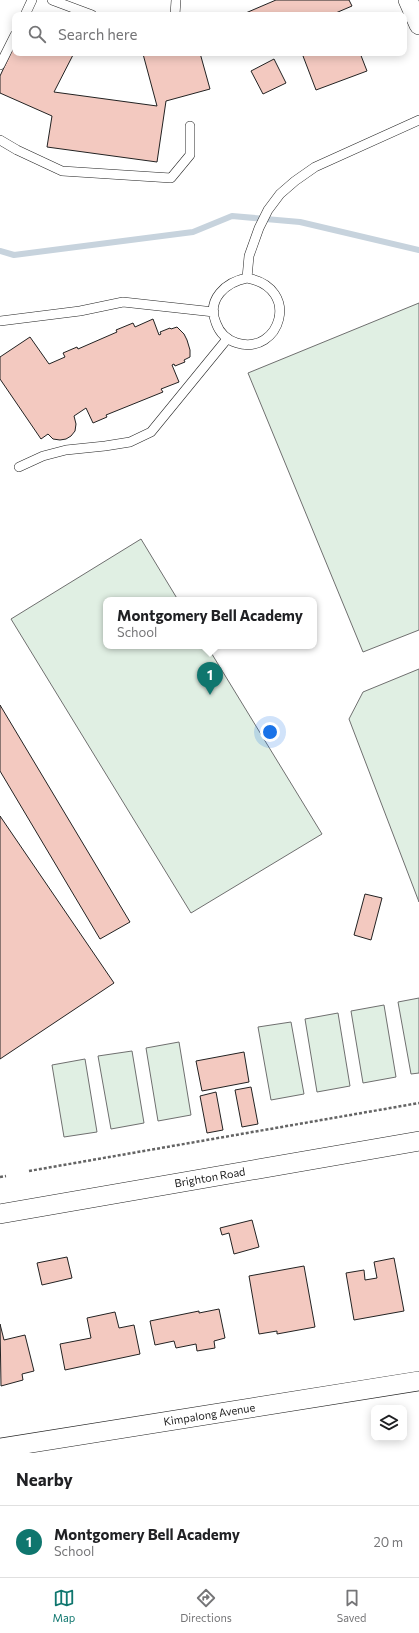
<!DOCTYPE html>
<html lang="en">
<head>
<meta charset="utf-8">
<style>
	:root { --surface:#fff; --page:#f6f6f6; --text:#202124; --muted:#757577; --line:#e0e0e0; --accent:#0f766e }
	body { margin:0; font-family:Commissioner,sans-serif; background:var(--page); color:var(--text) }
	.controls { position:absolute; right:12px; bottom:12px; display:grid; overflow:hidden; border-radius:8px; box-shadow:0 2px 10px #0003 }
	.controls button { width:36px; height:36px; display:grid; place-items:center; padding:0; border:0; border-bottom:1px solid var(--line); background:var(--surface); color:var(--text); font:20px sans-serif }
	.you { position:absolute; left:270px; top:732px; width:14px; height:14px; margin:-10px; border:3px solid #fff; border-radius:50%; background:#1a73e8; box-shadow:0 0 0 6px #1a73e833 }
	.badge { display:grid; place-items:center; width:26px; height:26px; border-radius:50%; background:var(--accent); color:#fff; font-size:13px; font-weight:700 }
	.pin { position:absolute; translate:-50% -33px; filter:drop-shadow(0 1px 2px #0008) }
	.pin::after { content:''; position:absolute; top:21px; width:14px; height:12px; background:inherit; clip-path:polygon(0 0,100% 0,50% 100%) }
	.popup { position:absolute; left:103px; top:597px; width:214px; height:52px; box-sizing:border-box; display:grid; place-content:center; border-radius:8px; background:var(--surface); filter:drop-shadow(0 1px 3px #0005); font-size:13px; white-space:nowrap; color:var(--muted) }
	.popup b { font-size:15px; color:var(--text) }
	.popup::after { content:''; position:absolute; left:50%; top:100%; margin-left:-8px; border:8px solid transparent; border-top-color:var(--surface) }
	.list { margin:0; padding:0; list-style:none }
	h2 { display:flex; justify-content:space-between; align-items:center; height:52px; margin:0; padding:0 16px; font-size:17px }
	h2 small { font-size:13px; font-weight:400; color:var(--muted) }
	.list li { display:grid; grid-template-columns:26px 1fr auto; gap:12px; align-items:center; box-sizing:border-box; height:72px; padding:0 16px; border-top:1px solid var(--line) }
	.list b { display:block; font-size:15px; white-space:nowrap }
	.list p { margin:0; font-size:13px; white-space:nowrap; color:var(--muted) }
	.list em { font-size:13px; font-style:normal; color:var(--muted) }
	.icon { flex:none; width:22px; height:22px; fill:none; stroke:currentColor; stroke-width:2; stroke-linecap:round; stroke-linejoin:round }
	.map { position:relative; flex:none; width:419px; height:1453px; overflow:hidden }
	.search { position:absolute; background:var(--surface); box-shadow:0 2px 10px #0003; left:12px; right:12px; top:12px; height:44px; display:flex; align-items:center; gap:10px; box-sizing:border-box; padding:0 14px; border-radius:8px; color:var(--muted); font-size:15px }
	.sheet { height:124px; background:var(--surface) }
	nav { display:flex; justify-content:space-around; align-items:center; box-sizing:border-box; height:56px; border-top:1px solid var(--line); background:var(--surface); font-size:11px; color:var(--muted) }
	nav a { display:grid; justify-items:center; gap:2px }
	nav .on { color:var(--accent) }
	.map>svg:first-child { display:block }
	.green { fill:#e0efe3; stroke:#6f6f6f }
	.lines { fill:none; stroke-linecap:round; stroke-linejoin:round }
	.stream { stroke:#c7d3dd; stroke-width:6 }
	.building { fill:#f3c9c0; stroke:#222 }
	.lane-casing { stroke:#222; stroke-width:10 }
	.street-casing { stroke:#222; stroke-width:20 }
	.path { stroke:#646464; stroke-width:2.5; stroke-dasharray:3 2; stroke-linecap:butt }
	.lane { stroke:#fff; stroke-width:9 }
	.street { stroke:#fff; stroke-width:19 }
	.labels { text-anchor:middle; stroke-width:3; stroke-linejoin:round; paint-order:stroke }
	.street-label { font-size:11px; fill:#222; stroke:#fff }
</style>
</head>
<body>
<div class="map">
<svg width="419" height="1453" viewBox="0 0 419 1453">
	<rect width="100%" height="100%" fill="#fff"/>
	<!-- green -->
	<path class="green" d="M419,303V630L363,652L248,373Z
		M141,539L178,600H106V646H207L322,834L191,913L11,619Z
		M419,669V902L349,719L363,692Z
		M419,998V1073L411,1074L398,1002Z
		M384,1005L396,1077L363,1083L351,1011Z
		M338,1013L350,1086L317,1092L305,1019Z
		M291,1022L304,1094L271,1100L258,1027Z
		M179,1042L191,1115L158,1121L146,1048Z
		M132,1051L144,1123L111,1129L98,1056Z
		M85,1059L97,1132L64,1137L52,1065Z"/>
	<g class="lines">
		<!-- stream -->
		<path class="stream" d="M0,251L14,255L193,232L232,216L300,222L419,250"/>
	</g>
	<!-- building -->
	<path class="building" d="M276,0H349L352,6L331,15H241Z
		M15,44V53H74L54,92L157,106L143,54L149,53H200L210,89L166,101L157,162L47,147L52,116L0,93V76Z
		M306,53H360L367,71L316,90L303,56L307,54Z
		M274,59L286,83L263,94L251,71Z
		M153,319L159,335L161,334L160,332L170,328L171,329L177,327L184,334L187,340L190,350V357L184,360L185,362L175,366L174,364L172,365L179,382L161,389L163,392L106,415L107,417L93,423L86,408L74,416L76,424L75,431L71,436L66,439L60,440L53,439L48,434L41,439L0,379V357L30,337L49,364L65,357L63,353L77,347L78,349L117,332L116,330L133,323L135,327Z
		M0,705L130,922L100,939L0,771Z
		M0,816L114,983L0,1059Z
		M365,894L382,898L371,940L354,935Z
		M244,1052L249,1082L202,1091L196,1061Z
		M251,1087L258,1124L242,1127L235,1090Z
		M216,1092L223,1130L207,1133L200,1096Z
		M252,1220L259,1247L234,1254L229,1233L222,1235L220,1228Z
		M67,1257L72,1278L42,1285L37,1263Z
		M394,1258L404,1311L354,1320L346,1273L364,1270L365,1280L377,1278L374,1262Z
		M304,1266L315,1327L277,1334V1331L259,1334L249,1276Z
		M219,1309L225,1338L214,1341L215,1348L197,1351L196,1344L176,1348L174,1341L155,1345L150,1321L199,1311V1313Z
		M115,1312L119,1328L134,1325L140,1354L65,1370L60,1344L91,1338L87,1318Z
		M0,1324L4,1340L25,1335L34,1371L22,1374L23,1380L1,1386Z"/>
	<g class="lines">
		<!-- lane casing -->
		<g class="lane-casing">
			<path id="lane" d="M52,0L92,15
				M25,15L32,0
				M175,15L176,0
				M0,65L15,35
				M0,140L17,150L62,171L171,178L190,155V126
				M247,278L249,256L259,228L268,210L280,194L295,181L315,167L419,120
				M247,278C302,288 280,356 237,343C227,340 220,334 216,323C206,299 226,282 247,278Z
				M0,321L80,311L123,302L214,312
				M19,467L43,456L66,450L105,446L130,442L151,432L227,339"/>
		</g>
		<!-- street casing -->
		<g class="street-casing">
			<g id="street">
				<path d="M408,0L419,25"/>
				<path id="s1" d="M0,1214L419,1141"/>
				<path id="s2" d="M0,1448L419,1381"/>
			</g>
		</g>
		<!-- path -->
		<path class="path" d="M29,1171L419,1103
			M0,1177L6,1176"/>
		<!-- lane -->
		<use href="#lane" class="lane"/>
		<!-- street -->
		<use href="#street" class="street"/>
	</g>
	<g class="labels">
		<!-- street labels -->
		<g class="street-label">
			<text dy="4" stroke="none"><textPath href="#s1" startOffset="213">Brighton Road</textPath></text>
			<text dy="4" stroke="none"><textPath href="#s2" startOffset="212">Kimpalong Avenue</textPath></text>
		</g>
	</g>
</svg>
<div class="controls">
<button><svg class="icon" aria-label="layers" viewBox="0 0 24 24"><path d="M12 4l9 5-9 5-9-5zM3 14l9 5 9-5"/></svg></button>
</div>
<div class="you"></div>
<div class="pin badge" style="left:210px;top:695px">1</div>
<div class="popup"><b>Montgomery Bell Academy</b>School</div>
<div class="search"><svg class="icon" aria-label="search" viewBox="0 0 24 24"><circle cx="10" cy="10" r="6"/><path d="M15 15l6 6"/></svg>Search here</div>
</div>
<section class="sheet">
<h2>Nearby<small></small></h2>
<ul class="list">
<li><span class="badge">1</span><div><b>Montgomery Bell Academy</b><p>School</p></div><em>20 m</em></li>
</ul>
</section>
<nav>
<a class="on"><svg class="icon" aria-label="map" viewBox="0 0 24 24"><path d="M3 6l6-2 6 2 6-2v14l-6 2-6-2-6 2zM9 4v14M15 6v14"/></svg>Map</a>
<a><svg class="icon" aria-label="directions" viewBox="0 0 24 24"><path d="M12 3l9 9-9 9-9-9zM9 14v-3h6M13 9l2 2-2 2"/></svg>Directions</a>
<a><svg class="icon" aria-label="saved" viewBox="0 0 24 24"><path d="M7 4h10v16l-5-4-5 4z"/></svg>Saved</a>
</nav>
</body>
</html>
